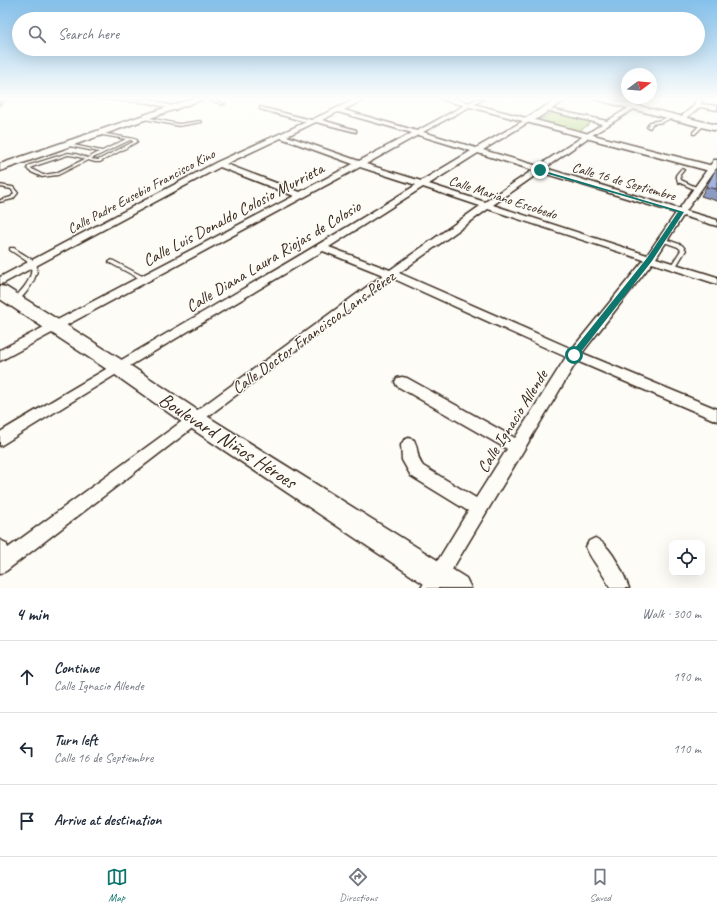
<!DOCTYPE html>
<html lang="en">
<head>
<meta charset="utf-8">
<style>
	:root { --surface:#fff; --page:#f2f2f3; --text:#1f2937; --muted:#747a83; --line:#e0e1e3; --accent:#0f766e }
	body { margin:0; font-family:Caveat,sans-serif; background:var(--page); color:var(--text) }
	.controls { position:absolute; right:12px; bottom:12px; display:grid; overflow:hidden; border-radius:8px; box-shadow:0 4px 16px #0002 }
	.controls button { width:36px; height:36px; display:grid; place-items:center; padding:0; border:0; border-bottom:1px solid var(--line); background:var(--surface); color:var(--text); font:20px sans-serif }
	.compass { position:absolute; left:621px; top:68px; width:36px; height:36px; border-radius:50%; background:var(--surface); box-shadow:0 4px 16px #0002; rotate:74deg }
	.stop { position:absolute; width:12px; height:12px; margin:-9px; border:3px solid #0f766e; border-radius:50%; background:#fff }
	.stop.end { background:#0f766e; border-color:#fff; box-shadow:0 1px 4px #0008 }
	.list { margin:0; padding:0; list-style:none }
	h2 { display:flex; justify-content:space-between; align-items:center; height:52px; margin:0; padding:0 16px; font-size:17px }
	h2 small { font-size:13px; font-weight:400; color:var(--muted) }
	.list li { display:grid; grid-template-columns:26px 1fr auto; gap:12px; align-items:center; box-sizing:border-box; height:72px; padding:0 16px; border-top:1px solid var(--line) }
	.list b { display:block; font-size:15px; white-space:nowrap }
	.list p { margin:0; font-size:13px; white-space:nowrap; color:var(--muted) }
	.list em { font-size:13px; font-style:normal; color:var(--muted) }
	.icon { flex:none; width:22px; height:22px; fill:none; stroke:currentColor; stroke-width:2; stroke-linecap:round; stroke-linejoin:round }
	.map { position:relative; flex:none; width:717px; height:588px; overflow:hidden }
	.search { position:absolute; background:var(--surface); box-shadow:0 4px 16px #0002; left:12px; right:12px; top:12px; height:44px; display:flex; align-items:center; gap:10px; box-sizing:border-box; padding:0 14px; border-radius:22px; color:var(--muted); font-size:15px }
	.sheet { height:268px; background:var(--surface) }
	nav { display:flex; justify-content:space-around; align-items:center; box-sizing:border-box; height:56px; border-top:1px solid var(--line); background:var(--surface); font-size:11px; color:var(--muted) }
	nav a { display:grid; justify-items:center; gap:2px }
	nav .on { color:var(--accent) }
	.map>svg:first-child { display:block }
	.green { fill:#bad58d; stroke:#7a8056 }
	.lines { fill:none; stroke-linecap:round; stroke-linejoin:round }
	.lane-casing { stroke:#3b2a1e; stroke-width:2.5 }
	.street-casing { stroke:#3b2a1e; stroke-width:3 }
	.secondary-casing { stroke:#3b2a1e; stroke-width:3 }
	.primary-casing { stroke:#3b2a1e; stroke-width:3 }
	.lane { fill:#fdfcf7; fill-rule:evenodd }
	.street { fill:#fdfcf7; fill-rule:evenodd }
	.secondary { fill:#fdfcf7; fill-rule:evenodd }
	.primary { fill:#fdfcf7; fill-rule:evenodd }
	.wall { fill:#8c9bc3; stroke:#3b2a1e }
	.building { fill:#a3b4e3; stroke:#3b2a1e }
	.route { fill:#0f766e }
	.labels { text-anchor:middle; stroke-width:3; stroke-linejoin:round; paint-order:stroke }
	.far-street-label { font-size:14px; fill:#3b2a1e; stroke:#fdfcf7 }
	.street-label { font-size:17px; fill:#3b2a1e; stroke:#fdfcf7 }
	.near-street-label { font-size:20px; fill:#3b2a1e; stroke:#fdfcf7 }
</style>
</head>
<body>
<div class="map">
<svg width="717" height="588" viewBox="0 0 717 588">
	<rect width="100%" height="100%" fill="#fdfcf7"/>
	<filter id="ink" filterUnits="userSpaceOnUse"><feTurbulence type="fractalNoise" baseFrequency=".025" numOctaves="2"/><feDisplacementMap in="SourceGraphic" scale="8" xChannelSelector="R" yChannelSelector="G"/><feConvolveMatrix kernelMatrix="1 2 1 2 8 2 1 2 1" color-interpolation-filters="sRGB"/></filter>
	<g filter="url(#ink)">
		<!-- green -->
		<path class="green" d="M552,113L591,120L592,122L580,131H578L537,121Z"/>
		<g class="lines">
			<!-- lane casing -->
			<g class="lane-casing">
				<path id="lane" d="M97,99H120L151,101L152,102L151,103Z
					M208,99H213L225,104L223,105Z
					M670,116L672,117L671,118L663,122L652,124L650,128L647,127L650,122L661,120Z
					M145,117L179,124L200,121L202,122L179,126L144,119V117Z
					M701,124L704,125L695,134H693V132Z
					M101,133L135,139L137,140V142L100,162H95L88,160L58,175L42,177L29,171L27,168L30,165L68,153L76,154L88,158L99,152L69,146V144L102,151L126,139L102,135H101ZM130,140L133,141V142L98,160L91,159ZM68,155L75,156L85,159L56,173L43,175L32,169L31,168L32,167Z
					M681,169L684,170L680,175L681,180L698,188V190H696L678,182L676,175Z
					M0,185L13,187L18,193L13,199L0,202V200L11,197L14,193L11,189L0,187Z
					M661,239H665L682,245L686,250L675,268L673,269L670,267L681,250L678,247L661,241Z
					M10,248H14C18,251 32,259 35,262C43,272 25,297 16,302L13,300C22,289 34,279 31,264L10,250Z
					M112,260L146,278L147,279L146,280H142L110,263L109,262Z"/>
			</g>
			<!-- street casing -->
			<g class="street-casing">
				<path id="street" d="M142,99H149L178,108L175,110L146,102Z
					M356,99H365L344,110L417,131L476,99H484L423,132L476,148L525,120H529V122L483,150L538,166L602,124L545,110V108L607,121L630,107H634V109L589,137L545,168L679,209L714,160H717V167L686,211L717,220V226L683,216L656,258L717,277V284L652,263L582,353L717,409V421L577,361L441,588H421L468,511L411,476L402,460L401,445L404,440L409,438L414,440C419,450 416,457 423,466L476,498L507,449L397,386L395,382L397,378L402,377L407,378L515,438L566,357L392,278L199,423L6,571L0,574V540L6,543L8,548L383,275L323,251L123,370L0,446V432C138,349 279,270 416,185L360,167L0,361V350L294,196L220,167L4,283L0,284V277L217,162L306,122L260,109V107L311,120ZM338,112L412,133L359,161L287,136L316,122L356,132V130L322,120ZM418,135L471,151L421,181L366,164ZM281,138L353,164L300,192L226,164ZM478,153L533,170L485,202L429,184ZM540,172L676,213L647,255L493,205ZM423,187L480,206L390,270L329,247ZM488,209L644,260L572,349L399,273Z
					M696,99H702L701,104L717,106V110L700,107L682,121H678V119L694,106Z
					M595,538C611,545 623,572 629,588H610C604,573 592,562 586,547L589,541Z"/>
			</g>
			<!-- secondary casing -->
			<g class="secondary-casing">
				<path id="secondary" d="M191,99H204L0,171V164Z
					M440,99H455L526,118L557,99H567L535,120L717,167V173Z
					M594,99H610L717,125V131Z"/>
			</g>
			<!-- primary casing -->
			<g class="primary-casing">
				<path id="primary" d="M0,99H6L0,104Z
					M0,286L6,287L125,362L202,413L466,578L471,588H430L186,425L111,372L0,299Z"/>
			</g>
			<!-- lane -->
			<use href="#lane" class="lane"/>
			<!-- street -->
			<use href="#street" class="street"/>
			<!-- secondary -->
			<use href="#secondary" class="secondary"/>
			<!-- primary -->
			<use href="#primary" class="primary"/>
		</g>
		<!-- wall -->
		<path class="wall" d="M717,169V201L701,196L706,187Z"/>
		<!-- building -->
		<path class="building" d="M716,169H717V189L706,187Z"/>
	</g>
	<!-- sky -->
	<linearGradient id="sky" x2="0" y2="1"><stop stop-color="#84c0eb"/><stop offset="0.54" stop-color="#fefefb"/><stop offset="1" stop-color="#fefefb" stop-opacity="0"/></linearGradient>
	<rect width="717" height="182" fill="url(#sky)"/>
	<!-- route -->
	<path class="route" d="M538,169L684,212L652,261L577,357H571V353L647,258L678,212L538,171Z"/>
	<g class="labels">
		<!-- far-street labels -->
		<g class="far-street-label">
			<text transform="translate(624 181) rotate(16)" y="5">Calle 16 de Septiembre</text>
			<text transform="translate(141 191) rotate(-28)" y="5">Calle Padre Eusebio Francisco Kino</text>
			<text transform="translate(503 197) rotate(18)" y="5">Calle Mariano Escobedo</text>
		</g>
		<!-- street labels -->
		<g class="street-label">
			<text transform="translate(233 214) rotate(-28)" y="6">Calle Luis Donaldo Colosio Murrieta</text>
			<text transform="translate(273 256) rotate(-31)" y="6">Calle Diana Laura Riojas de Colosio</text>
			<text transform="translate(313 332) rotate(-36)" y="6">Calle Doctor Francisco Lans Pérez</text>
			<text transform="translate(512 421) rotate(-58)" y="6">Calle Ignacio Allende</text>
		</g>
		<!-- near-street labels -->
		<g class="near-street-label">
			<text transform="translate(228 440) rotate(33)" y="7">Boulevard Niños Héroes</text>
		</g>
	</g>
</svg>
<div class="controls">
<button><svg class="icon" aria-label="locate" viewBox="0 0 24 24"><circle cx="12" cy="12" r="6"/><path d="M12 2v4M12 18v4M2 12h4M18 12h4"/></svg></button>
</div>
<svg class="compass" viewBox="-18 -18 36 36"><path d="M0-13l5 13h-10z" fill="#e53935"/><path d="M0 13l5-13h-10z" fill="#747a83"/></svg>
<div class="stop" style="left:574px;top:355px"></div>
<div class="stop end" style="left:540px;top:170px"></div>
<div class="search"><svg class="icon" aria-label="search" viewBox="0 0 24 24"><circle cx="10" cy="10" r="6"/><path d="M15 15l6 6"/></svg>Search here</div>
</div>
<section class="sheet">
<h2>4 min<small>Walk · 300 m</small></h2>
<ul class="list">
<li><svg class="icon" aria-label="ahead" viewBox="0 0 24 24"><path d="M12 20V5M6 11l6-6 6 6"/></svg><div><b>Continue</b><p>Calle Ignacio Allende</p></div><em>190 m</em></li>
<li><svg class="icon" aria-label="left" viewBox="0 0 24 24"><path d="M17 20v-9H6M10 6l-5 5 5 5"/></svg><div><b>Turn left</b><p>Calle 16 de Septiembre</p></div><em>110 m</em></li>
<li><svg class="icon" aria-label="arrive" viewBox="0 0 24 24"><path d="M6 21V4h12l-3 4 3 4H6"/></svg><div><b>Arrive at destination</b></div></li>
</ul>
</section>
<nav>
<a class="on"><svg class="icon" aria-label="map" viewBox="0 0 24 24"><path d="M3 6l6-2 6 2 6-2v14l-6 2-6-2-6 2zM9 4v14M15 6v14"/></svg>Map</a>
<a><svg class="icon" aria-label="directions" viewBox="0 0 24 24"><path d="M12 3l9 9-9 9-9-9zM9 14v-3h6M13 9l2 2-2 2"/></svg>Directions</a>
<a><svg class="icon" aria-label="saved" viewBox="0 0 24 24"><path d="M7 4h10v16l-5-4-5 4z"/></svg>Saved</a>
</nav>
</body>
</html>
